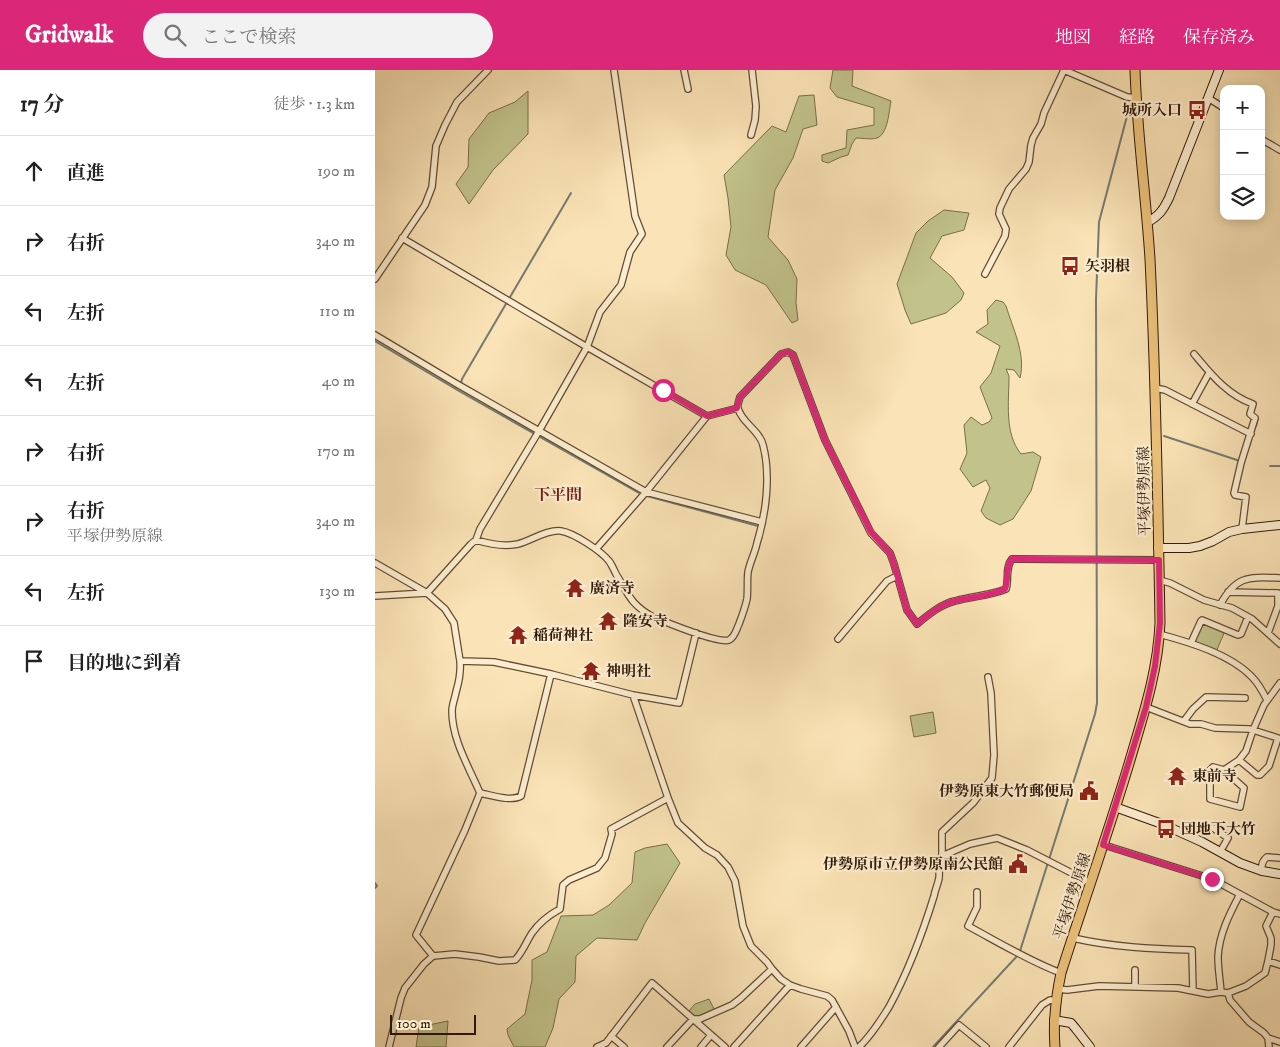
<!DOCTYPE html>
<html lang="ja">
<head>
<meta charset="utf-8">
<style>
	:root { --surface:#fff; --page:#f2f2f2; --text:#222; --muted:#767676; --line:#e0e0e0; --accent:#db2777 }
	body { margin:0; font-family:"IM FELL DW Pica","Noto Serif JP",serif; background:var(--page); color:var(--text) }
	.controls { position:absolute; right:15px; top:15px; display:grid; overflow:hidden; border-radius:10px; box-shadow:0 2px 12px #0003 }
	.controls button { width:45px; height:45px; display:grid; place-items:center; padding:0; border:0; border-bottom:1px solid var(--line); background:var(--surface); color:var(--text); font:25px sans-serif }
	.scale { position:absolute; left:15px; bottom:12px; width:86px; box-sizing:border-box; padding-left:5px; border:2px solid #301907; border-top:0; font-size:14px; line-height:18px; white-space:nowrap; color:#301907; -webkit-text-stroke:4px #fcedd0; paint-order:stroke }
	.stop { position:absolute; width:15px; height:15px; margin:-11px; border:4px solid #db2777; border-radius:50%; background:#fff }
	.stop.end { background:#db2777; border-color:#fff; box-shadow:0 1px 5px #0008 }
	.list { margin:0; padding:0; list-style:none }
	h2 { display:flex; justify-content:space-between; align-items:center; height:65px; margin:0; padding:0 20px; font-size:21px }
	h2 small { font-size:16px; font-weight:400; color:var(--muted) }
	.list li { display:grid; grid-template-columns:32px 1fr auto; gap:15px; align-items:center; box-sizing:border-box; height:70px; padding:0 20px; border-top:1px solid var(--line) }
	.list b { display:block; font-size:19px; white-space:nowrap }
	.list p { margin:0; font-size:16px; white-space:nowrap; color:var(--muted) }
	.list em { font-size:16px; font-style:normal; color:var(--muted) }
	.icon { flex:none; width:28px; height:28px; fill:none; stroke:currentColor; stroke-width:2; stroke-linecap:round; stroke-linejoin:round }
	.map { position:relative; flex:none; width:905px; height:977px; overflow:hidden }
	header { display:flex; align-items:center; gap:30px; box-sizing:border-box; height:70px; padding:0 25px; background:var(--accent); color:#fff }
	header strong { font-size:24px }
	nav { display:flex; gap:28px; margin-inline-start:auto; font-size:18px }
	.search { width:350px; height:45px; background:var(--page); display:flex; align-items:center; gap:12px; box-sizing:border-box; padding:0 18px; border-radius:28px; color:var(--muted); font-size:19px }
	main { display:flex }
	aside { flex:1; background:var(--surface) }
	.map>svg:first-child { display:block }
	.green { fill:#c2c38b; stroke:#796e49 }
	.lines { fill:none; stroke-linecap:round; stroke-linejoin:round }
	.stream { stroke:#767a72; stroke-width:2 }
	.street-casing { stroke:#624c33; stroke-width:8 }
	.secondary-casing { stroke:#301907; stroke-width:10 }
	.primary-casing { stroke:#301907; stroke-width:11 }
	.street { stroke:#fcedd0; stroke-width:5.5 }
	.secondary { stroke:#fcedd0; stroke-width:8 }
	.primary { stroke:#edc27b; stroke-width:9 }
	.route { stroke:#db2777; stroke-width:6 }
	.labels { text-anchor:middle; stroke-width:4.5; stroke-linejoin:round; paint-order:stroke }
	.poi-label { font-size:15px; font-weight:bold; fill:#301907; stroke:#fcedd0; text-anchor:start }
	.street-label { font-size:15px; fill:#301907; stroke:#fcedd0 }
	.neighbourhood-label { font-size:16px; font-weight:bold; fill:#7a1f14; stroke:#fcedd0 }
</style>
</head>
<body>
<header>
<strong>Gridwalk</strong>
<div class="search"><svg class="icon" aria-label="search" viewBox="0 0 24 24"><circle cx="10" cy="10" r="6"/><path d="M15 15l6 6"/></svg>ここで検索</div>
<nav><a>地図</a><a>経路</a><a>保存済み</a></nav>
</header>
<main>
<aside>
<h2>17 分<small>徒歩 · 1.3 km</small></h2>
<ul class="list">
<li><svg class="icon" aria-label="ahead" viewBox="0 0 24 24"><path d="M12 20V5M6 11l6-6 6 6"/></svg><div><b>直進</b></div><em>190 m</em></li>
<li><svg class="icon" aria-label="right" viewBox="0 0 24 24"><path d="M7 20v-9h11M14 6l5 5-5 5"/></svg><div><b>右折</b></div><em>340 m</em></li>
<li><svg class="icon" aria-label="left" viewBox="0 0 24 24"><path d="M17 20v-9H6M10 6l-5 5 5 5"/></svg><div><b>左折</b></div><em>110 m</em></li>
<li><svg class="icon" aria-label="left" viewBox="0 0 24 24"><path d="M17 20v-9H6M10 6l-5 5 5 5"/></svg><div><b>左折</b></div><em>40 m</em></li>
<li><svg class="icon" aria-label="right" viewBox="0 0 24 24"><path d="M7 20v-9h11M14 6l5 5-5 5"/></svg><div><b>右折</b></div><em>170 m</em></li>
<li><svg class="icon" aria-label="right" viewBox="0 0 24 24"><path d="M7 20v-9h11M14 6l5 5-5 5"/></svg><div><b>右折</b><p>平塚伊勢原線</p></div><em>340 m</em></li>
<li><svg class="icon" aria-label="left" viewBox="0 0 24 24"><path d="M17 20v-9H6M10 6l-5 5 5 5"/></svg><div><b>左折</b></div><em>130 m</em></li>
<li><svg class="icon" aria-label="arrive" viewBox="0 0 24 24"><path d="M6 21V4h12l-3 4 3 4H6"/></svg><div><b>目的地に到着</b></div></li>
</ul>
</aside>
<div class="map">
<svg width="905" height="977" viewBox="0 0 905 977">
	<rect width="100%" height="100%" fill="#fae3b6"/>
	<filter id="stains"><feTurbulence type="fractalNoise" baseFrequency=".004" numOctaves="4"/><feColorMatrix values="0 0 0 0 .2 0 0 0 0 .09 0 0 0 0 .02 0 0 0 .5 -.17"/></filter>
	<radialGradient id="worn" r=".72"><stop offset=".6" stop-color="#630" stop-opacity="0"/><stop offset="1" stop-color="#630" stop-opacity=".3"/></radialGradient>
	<!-- green -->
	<path class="green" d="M458,0H478L477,16L516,31C514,41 513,64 502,68C496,70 488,68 481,68L477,74L473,85L466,87L453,93L447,91V85L471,78L472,60L499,55V38L462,27L455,18Z
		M153,21V64L118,100L94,134L81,114L93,97L94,69L114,43L140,32Z
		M439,25L442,55L428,59L418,88L400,120L393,167L413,190L422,209L421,233L423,250L417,253L391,215L360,200L351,185L356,157L353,128L349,105L397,56L411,62L424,26Z
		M569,140L594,143L589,160L567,166L555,188L577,207L589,223L586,230L571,243L536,254L530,240L522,214L541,163L553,151Z
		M621,230L628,232L631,236C638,259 651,284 645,308L639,300L631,299L634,306C634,332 629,363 646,384L658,382L666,387L656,421L638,449L625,455L611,448L606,441L615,418L611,410L598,417L585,399L592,383L589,355L596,347L607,355L614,352L617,348L605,317L616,303L625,276L601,262L613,254L612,240Z
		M827,553H830L850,561L841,582L821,573L820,570Z
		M558,642L561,663L539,667L535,646Z
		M292,774L305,793L270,853L262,870L222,868L201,886L200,912L184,929L178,958L170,977H139L133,965L132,959L150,944L157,910V890L172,882L186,846L218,845L234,835L257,813L260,782L270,778Z
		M334,929L340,941C328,946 324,951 313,942L320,934Z
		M73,951L71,977H41L44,957Z"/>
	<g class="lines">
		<!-- stream -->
		<path class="stream" d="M0,271L84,321L264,423L272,426L383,456
			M86,314L87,309L196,123
			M881,356L883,348
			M789,366L865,391
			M895,396H905
			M0,813L2,816L0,818
			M645,881L720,644L722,633L721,229L724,152L752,46
			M558,977L643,885"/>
		<!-- street casing -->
		<g class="street-casing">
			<path id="street" d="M309,0L313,19
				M689,0L752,27L762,28
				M833,28L849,38
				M376,65L380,50L381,36L377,0
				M886,69L905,80
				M27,168L212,277L332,346L363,338
				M610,204L630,166L631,159L624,144L625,138L634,119L651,99L654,92L656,75L658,68L666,54L669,43L689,0
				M0,209L50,135L57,117L61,76L70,55L82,32L113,0
				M0,265L82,314L271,422L387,452
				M819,284C836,304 852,325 878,334L875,344L880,348L866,393L859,423L860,425L871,427L867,459
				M780,318L790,320L876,364
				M817,334L834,303
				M101,470L105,459L164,361L212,277L225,242L246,215L255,182L267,164L260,146L239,0
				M221,479L271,422L332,346
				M0,493L52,523L96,474L101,470C114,474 129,477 143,474C155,471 173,459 186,461C199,463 226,481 234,491C237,495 239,500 241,504C254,525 255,534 278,547C291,552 343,574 354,570C360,567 361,560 364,554C367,546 370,538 372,529C373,520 372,511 373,502C375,492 380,483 382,473C391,444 396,405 388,375C385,361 366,352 363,338C362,335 364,331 365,327L406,284L413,282L418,285L450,370L496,463L515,483L519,494L532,540L542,554C553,545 566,534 580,531C597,526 614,526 631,519C634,509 630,497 637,489L784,490
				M784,510L795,513L829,530L857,538L877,549L905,574
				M853,522L903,523V536L893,563
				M0,526L52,523L70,539L79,553L85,591L119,592L176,604L258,625L293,728L303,753L330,778L342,785L353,797L360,811L368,856L376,876L392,892L397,899L406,909L415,915L426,919L452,926L457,930L474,961L480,977
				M845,535C861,505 874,507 905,508
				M784,564C814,572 855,584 877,607C883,613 888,622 892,630
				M463,569L512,511L522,506
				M816,573L826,551L827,550L863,565L866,564L873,547
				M258,625L304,633L321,563
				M771,637L815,654H826L840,658L874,659L878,660L871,681L864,690
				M809,651L818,639L831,627L870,628
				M849,700L869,718L865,737L835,729V700L838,697L849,700L864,690L882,705H885L894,696L903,668L878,660L889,635L905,613
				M105,723C116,725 136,732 146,726L176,604
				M838,758L853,768L845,782
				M729,775L837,809L898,842L905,844
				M567,786V762L598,733L617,708L619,685L616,623L613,607
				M887,801C886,795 887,791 892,787L905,788
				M602,822V837L593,856C623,872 654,891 686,903
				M698,868C737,877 777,879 817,880L818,921
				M58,886L41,865L90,760L105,723C94,697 77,670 77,641C77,635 80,628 81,622C84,612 86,602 85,591
				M893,891L905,895
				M760,917V900
				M683,919L692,920L724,916L803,918L833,924L846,922L853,923L871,916L890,903L893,891L896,875V868L891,856L898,842
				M846,922C845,910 843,898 843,887C844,864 855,843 865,824
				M853,923L855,930L874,952L889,963L893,968L894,977
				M236,966L249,977
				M893,968L905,972
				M14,977L26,928L30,918L49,894L58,886L80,884L104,887L124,891L140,890C148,882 151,872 157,863C164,853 174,845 185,839L188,815L194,810L222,798L230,788L237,764L236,759L293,728
				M222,977L231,973L277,913L350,977
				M292,977L318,949H325L357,935L366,928L397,899
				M326,977L336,965
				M359,977L415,915
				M426,977L461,937
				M484,977C497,965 505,951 514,937C533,902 547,865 559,826C560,820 563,814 564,808C565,800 562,792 567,786L595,774L622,768L652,780L716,813
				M564,977L584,955L611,977
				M634,977L667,935L675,930L681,931"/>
		</g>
		<!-- secondary casing -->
		<g class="secondary-casing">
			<path id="secondary" d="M773,152C785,145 788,140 794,128L844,0
				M783,478H814L825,476L838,471L854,462L867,459L905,455
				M740,737L787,754L827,772L865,793L887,801L905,804
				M679,950L696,953L701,959L715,977"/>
		</g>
		<!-- primary casing -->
		<g class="primary-casing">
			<path id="primary" d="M680,977C678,952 681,927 686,903C708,834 732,766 753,697C767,649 783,603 785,553C783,431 781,310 775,189C771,126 762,63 760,0"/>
		</g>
		<!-- street -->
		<use href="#street" class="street"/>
		<!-- secondary -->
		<use href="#secondary" class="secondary"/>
		<!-- primary -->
		<use href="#primary" class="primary"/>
	</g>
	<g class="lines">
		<!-- route -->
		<path class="route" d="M288,320L332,346L362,338L363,333L365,327L406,284L413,282L418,285L450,370L496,462L515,483L519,494L532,540L542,554C553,545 566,534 580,531C597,526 614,527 630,519C634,509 630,497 637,489L784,490L785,553L780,596L771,637L728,775L837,809"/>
	</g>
	<!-- icons -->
	<defs>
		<g id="bus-bare" transform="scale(1.5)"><path d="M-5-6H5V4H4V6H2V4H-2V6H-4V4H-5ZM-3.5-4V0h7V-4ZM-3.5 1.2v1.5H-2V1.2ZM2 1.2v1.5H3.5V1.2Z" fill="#8f2418" stroke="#fcedd0" stroke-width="2.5" paint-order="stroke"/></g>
		<g id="temple-bare" transform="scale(1.5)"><path d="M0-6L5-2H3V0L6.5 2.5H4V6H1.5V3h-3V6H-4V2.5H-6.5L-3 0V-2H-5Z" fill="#8f2418" stroke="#fcedd0" stroke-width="2.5" paint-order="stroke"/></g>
		<g id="civic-bare" transform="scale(1.5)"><path d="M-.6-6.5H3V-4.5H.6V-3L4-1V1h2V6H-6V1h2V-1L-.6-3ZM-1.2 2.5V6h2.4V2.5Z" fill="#8f2418" stroke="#fcedd0" stroke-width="2.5" paint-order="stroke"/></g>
	</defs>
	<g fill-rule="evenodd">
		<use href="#bus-bare" x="822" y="40"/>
		<use href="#bus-bare" x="695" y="196"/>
		<use href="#temple-bare" x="200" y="518"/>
		<use href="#temple-bare" x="233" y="551"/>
		<use href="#temple-bare" x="143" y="565"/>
		<use href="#temple-bare" x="216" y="601"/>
		<use href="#temple-bare" x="802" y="706"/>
		<use href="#civic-bare" x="714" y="721"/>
		<use href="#bus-bare" x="791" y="759"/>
		<use href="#civic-bare" x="643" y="794"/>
	</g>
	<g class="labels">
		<!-- poi labels -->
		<g class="poi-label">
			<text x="807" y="45" text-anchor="end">城所入口</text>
			<text x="710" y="201">矢羽根</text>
			<text x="215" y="523">廣済寺</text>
			<text x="248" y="556">隆安寺</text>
			<text x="158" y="570">稲荷神社</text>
			<text x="231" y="606">神明社</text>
			<text x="817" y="711">東前寺</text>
			<text x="699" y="726" text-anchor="end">伊勢原東大竹郵便局</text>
			<text x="806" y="764">団地下大竹</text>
			<text x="628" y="799" text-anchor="end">伊勢原市立伊勢原南公民館</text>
		</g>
		<!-- street labels -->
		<g class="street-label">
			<text transform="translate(769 421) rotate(-91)" y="5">平塚伊勢原線</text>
			<text transform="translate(697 826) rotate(-72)" y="5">平塚伊勢原線</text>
		</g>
		<!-- neighbourhood labels -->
		<g class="neighbourhood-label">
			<text x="183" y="430">下平間</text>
		</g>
	</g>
	<rect width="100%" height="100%" filter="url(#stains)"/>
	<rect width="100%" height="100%" fill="url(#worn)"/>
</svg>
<div class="controls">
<button>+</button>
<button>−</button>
<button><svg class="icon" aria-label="layers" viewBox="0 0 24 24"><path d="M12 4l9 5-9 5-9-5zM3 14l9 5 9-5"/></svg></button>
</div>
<div class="scale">100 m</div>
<div class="stop" style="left:288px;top:320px"></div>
<div class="stop end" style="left:837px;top:809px"></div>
</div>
</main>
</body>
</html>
